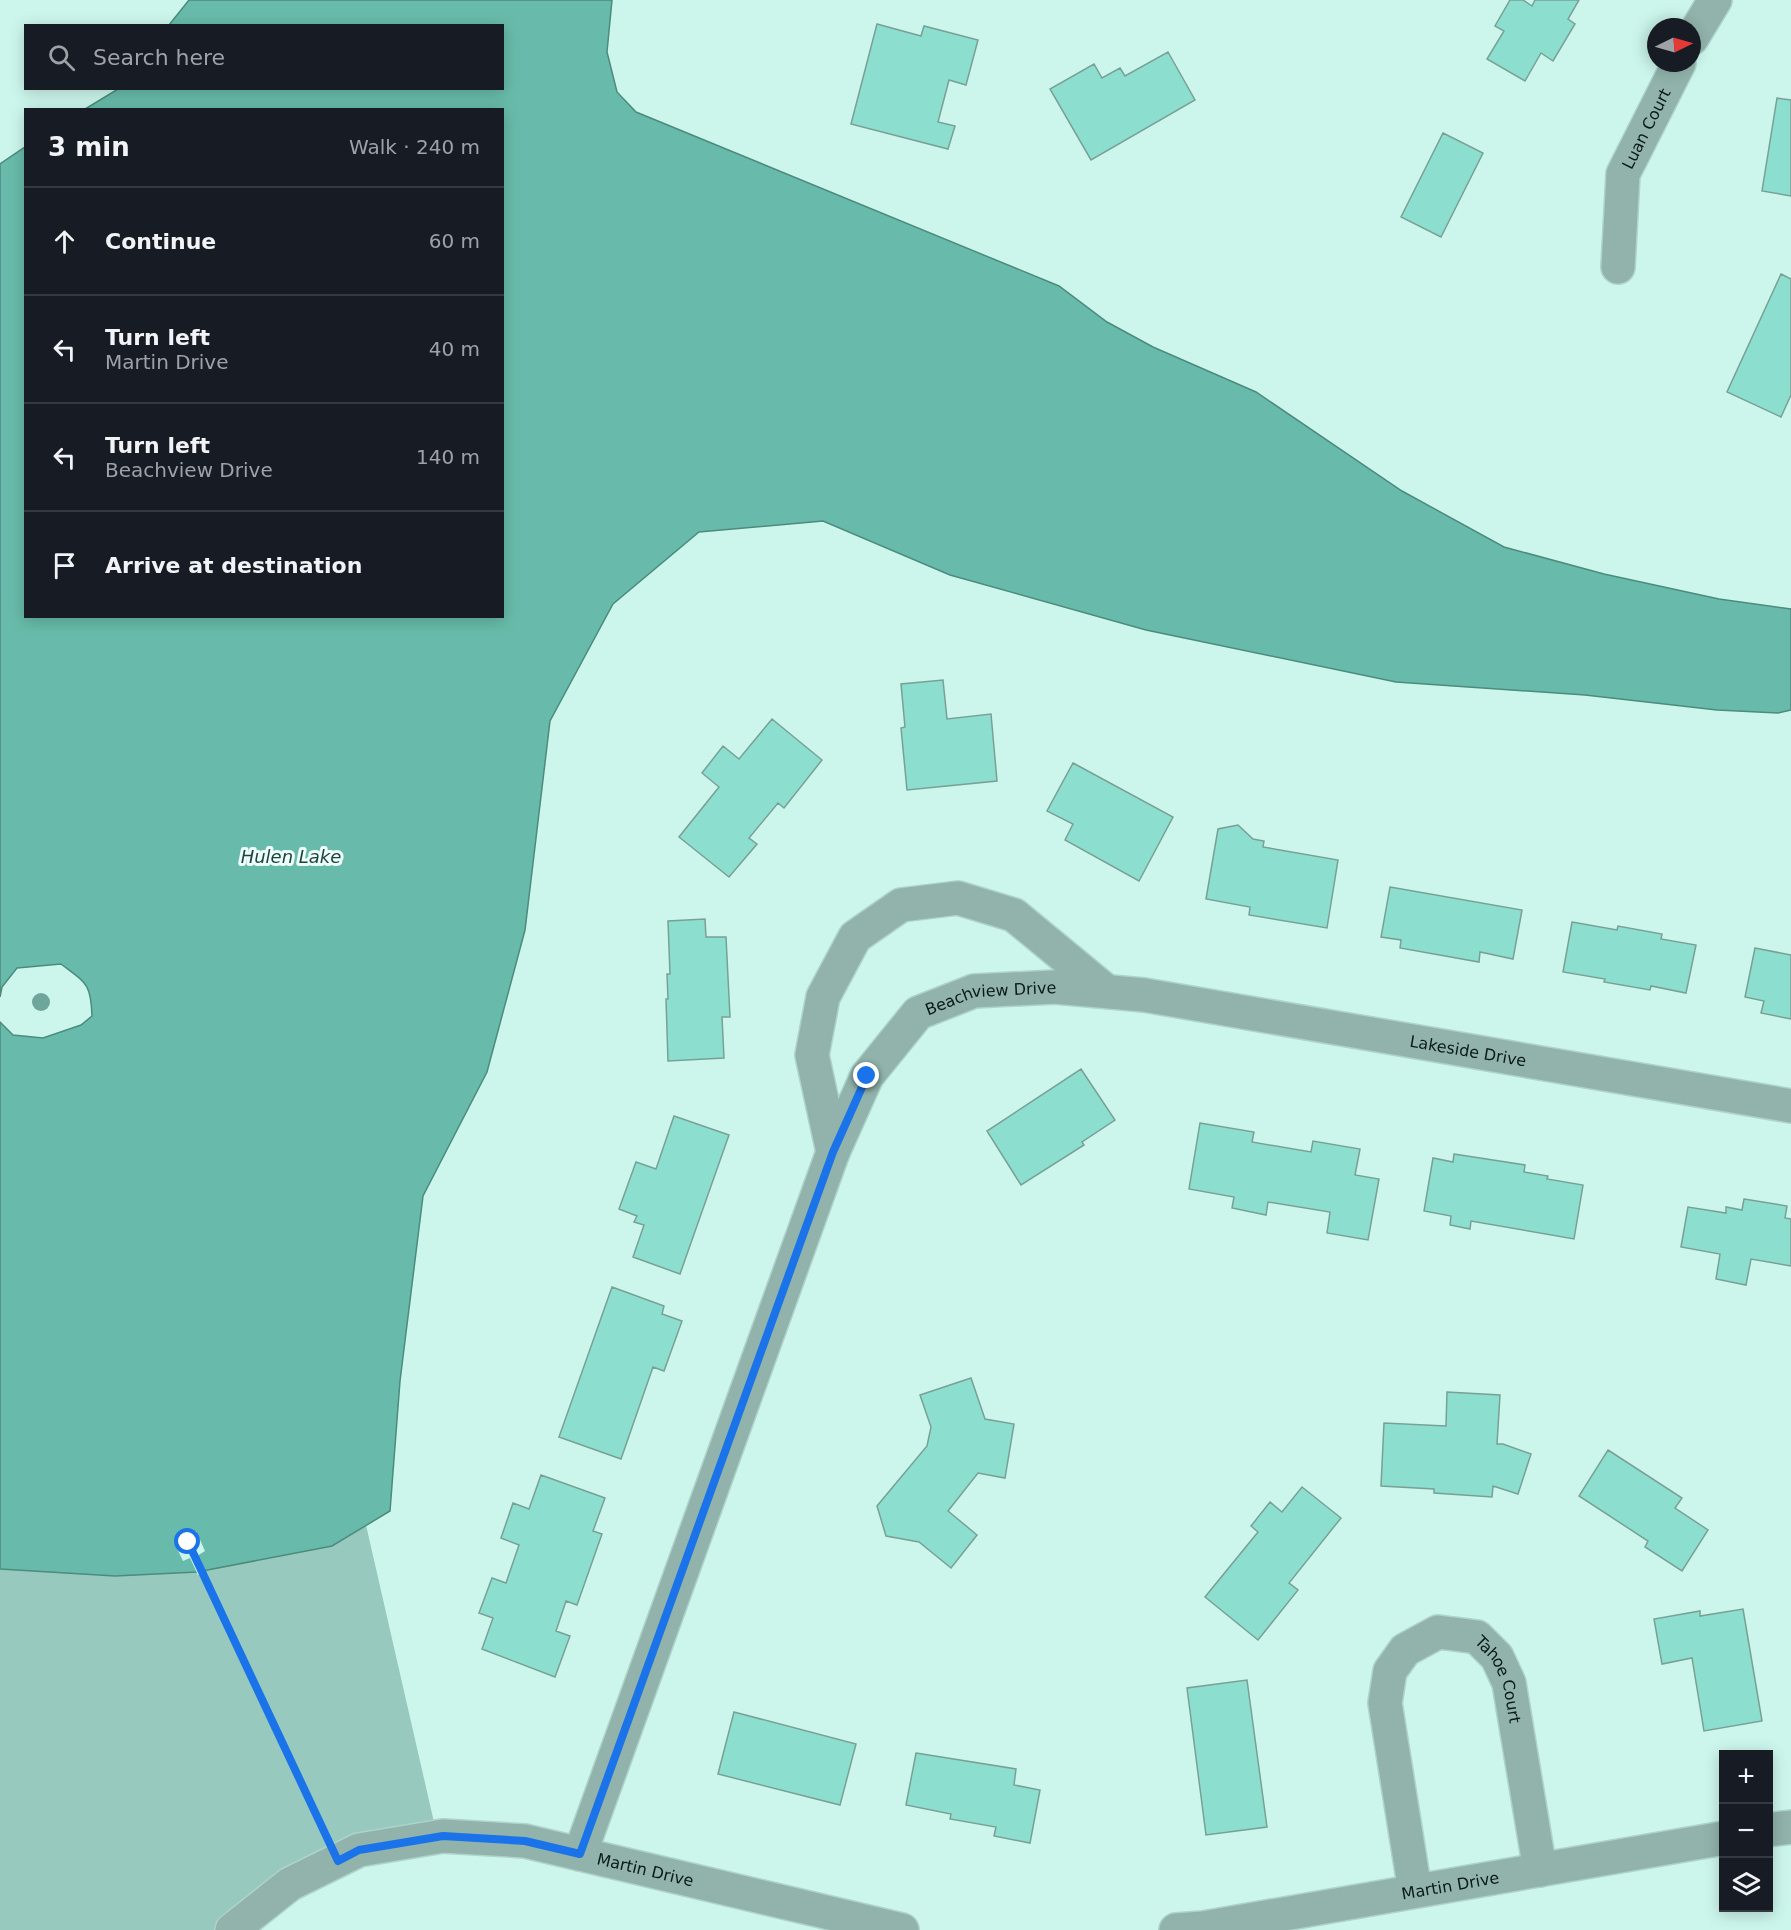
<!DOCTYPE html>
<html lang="en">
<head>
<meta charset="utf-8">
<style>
	:root { --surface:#171b24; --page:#20242c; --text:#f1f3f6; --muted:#9ea1a6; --line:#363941 }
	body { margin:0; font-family:"DejaVu Sans",sans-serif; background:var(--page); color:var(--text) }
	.controls { position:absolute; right:18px; bottom:18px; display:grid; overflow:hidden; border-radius:0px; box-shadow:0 3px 15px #0003 }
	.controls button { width:54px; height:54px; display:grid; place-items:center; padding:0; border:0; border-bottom:2px solid var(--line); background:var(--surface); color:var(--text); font:30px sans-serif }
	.compass { position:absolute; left:1647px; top:18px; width:54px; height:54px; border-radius:50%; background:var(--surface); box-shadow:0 3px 15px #0003; rotate:85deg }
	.stop { position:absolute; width:18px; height:18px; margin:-14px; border:4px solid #1a73e8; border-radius:50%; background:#fff }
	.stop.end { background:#1a73e8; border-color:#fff; box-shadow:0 2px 6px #0008 }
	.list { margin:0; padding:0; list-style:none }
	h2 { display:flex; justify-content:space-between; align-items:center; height:78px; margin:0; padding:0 24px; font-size:26px }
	h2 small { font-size:20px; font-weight:400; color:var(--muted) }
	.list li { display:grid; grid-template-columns:39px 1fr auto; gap:18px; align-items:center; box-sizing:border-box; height:108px; padding:0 24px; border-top:2px solid var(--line) }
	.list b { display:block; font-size:22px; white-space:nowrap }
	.list p { margin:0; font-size:20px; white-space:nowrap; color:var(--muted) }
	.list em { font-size:20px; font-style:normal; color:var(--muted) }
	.icon { flex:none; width:33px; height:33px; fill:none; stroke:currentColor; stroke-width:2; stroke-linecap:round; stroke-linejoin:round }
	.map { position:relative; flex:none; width:1791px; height:1930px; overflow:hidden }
	.search { position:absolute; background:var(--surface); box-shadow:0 3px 15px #0003; left:24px; top:24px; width:480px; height:66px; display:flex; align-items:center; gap:15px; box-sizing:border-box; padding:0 21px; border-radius:0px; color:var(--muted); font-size:22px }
	.panel { position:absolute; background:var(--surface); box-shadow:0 3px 15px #0003; left:24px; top:108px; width:480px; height:510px; border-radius:0px }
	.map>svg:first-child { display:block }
	.green { fill:#97c9be }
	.water { fill:#68bbaa; stroke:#4c8b7e; stroke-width:1.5 }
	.pier { fill:#ccf6ec }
	.building { fill:#8cdfce; stroke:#79a097; stroke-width:1.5 }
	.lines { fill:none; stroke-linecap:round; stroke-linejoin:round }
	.street-casing { stroke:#add3ca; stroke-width:36 }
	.path { stroke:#6f8d86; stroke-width:4; stroke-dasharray:4.5 4.5; stroke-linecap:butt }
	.street { stroke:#91b3ab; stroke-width:33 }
	.tree { fill:#6ea69b }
	.route { stroke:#1a73e8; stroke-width:8 }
	.labels { text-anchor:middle; stroke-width:6; stroke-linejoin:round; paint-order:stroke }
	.street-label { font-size:16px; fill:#0a1a17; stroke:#edfdf9 }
	.water-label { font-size:18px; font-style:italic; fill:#1d433c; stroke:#edfdf9 }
</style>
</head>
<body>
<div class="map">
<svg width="1791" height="1930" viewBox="0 0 1791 1930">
	<rect width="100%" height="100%" fill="#ccf6ec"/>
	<!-- green -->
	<path class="green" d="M366,1525L436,1831L226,1930H0V1569L115,1576L197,1572L332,1546Z"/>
	<!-- water -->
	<path class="water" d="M189,0H612L607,52L617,92L636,112L1059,286L1107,322L1153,347L1256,392L1402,491L1504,547L1604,574L1719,599L1791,609V710L1778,713L1717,710L1585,695L1396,682L1146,630L950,575L823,521L699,532L613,604L550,721L525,930L487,1072L423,1196L400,1381L390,1511L332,1546L197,1572L115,1576L0,1569V1022L13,1035L43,1038L81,1025L92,1016C91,983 86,983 61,964L17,968L2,987L0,997V164L25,147L26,616H502V110L85,109L118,89L502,88V26L169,25Z"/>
	<!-- pier -->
	<path class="pier" d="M196,1531L205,1551L197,1556L206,1573L198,1575L190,1558L183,1561L174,1542Z"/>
	<!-- building -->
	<path class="building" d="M1510,0H1523L1532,6L1535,0H1579L1568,19L1575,24L1553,61L1541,53L1525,81L1487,59L1504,31L1495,26Z
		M877,24L921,36L924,26L978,40L966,85L949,80L938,122L955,126L948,149L851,124Z
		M1168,52L1195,100L1091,160L1050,89L1094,64L1102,78L1120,68L1125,76Z
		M1777,98L1791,100V196L1762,191Z
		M1443,133L1483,153L1441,237L1401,217Z
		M1781,274L1791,279V395L1781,417L1727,392Z
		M943,680L947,719L991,714L997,781L907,790L901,728L905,727L901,684Z
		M772,719L822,760L784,808L778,803L749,838L757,844L729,877L679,837L719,787L702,773L723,746L739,759Z
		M1073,763L1173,817L1139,881L1065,840L1073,824L1047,811Z
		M1238,825L1253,839L1264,841L1263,847L1338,860L1327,928L1249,915L1250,907L1206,899L1218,829Z
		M1390,887L1522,910L1513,959L1480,952L1479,962L1400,948L1401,940L1381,937Z
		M705,919L706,937H726L730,1017H722L724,1058L668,1061L666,999H668L667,974H670L668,921Z
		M1572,922L1617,930L1618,926L1662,934L1661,939L1696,945L1686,993L1651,986L1650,990L1604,982L1605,979L1563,972Z
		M1755,948L1791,955V1019L1761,1013L1764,1001L1745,997Z
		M1081,1069L1115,1120L1082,1142L1084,1145L1021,1185L987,1131Z
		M674,1116L729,1135L680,1274L633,1257L644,1225L634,1222L637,1216L619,1209L636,1162L656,1169Z
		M1200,1123L1254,1132L1252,1142L1311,1152L1313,1141L1360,1149L1355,1175L1379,1179L1368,1240L1327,1233L1330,1212L1268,1202L1266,1215L1232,1208L1234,1197L1189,1189Z
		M1454,1154L1525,1165L1524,1172L1548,1176L1547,1179L1583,1185L1574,1239L1471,1221L1470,1229L1450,1225L1451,1216L1424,1211L1433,1158L1453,1162Z
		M1744,1199L1787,1206L1785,1218L1791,1219V1266L1751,1259L1746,1285L1716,1279L1720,1254L1681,1247L1688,1207L1726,1213V1207L1742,1210Z
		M612,1287L664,1306L662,1314L682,1321L664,1371L653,1367L621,1459L559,1437Z
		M971,1378L985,1419L1014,1424L1005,1478L978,1473L948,1511L977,1535L951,1568L919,1542L886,1536L877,1506L927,1446L931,1427L920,1395Z
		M1447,1392L1500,1395L1497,1444H1503L1531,1454L1518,1494L1493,1486L1492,1497L1434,1493V1489L1381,1486L1384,1423L1446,1426Z
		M1608,1450L1682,1498L1675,1508L1708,1530L1682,1571L1645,1547L1648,1541L1579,1496Z
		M541,1475L605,1498L593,1531L602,1534L577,1605L566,1601L556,1631L570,1636L555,1677L482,1649L493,1618L479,1613L492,1578L506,1583L519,1545L501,1538L513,1503L529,1509Z
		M1302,1487L1341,1518L1289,1583L1298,1590L1258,1640L1205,1597L1258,1532L1251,1526L1270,1502L1282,1512Z
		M1743,1609L1762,1721L1704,1731L1692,1658L1662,1664L1654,1619L1700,1611V1616Z
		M1247,1680L1267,1827L1206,1835L1187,1688Z
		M734,1712L856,1744L840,1805L718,1774Z
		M916,1753L1016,1769L1014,1785L1040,1790L1030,1843L994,1836L996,1827L950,1819L951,1814L906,1805Z"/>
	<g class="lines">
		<!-- street casing -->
		<g class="street-casing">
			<g id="street">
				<path d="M1692,38L1715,0"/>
				<path id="s1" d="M1618,267L1623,174L1679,63"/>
				<path d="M833,1152L812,1055L823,997L855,937L901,905L958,898L1014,915L1106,991"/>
				<path d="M1768,1830L1791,1827"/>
				<path id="s2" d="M580,1854L833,1152L867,1076L918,1013L974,991L1055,987L1144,995L1791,1106"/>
				<path id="s3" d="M1415,1891L1385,1703L1390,1671L1405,1650L1438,1632L1477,1637L1497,1657L1509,1683L1540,1870"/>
				<path id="s4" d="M232,1930L290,1884L359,1850L443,1836L525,1841L902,1930"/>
				<path id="s5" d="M1176,1930L1203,1928L1724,1838"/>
			</g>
		</g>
		<!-- path -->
		<path class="path" d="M188,1542L323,1829"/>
		<!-- street -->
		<use href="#street" class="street"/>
	</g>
	<!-- trees -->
	<circle class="tree" cx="41" cy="1002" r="9"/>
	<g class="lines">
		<!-- route -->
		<path class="route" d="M188,1542L338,1861L359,1850L443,1836L525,1841L580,1854L833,1152L867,1076"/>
	</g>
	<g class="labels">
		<!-- street labels -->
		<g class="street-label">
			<text dy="6" stroke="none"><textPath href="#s1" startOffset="144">Luan Court</textPath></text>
			<text dy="6" stroke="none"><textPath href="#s2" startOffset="986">Beachview Drive</textPath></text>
			<text dy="6" stroke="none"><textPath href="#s2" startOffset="1470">Lakeside Drive</textPath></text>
			<text dy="6" stroke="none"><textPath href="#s3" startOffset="375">Tahoe Court</textPath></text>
			<text dy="6" stroke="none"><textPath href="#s4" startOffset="442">Martin Drive</textPath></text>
			<text dy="6" stroke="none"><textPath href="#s5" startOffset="278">Martin Drive</textPath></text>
		</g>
		<!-- water labels -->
		<g class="water-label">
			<text x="291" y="863">Hulen Lake</text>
		</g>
	</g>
</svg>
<div class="controls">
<button>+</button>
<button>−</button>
<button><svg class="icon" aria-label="layers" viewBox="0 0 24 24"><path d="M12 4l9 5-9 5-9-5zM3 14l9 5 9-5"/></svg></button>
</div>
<svg class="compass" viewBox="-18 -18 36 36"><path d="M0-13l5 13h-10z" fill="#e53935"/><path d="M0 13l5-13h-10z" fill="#9ea1a6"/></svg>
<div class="stop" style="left:188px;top:1542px"></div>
<div class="stop end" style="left:867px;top:1076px"></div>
<div class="search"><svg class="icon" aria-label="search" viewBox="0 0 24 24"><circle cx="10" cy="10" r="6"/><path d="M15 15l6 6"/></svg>Search here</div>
<section class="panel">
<h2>3 min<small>Walk · 240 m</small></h2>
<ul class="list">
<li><svg class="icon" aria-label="ahead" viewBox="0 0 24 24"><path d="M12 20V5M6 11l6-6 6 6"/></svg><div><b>Continue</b></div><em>60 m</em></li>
<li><svg class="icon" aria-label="left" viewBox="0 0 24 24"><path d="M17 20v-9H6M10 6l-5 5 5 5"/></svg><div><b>Turn left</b><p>Martin Drive</p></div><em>40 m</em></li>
<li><svg class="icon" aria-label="left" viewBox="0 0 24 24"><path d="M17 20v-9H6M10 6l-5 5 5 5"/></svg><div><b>Turn left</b><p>Beachview Drive</p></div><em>140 m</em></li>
<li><svg class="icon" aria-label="arrive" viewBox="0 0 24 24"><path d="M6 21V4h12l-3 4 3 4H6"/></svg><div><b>Arrive at destination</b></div></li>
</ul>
</section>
</div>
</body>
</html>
